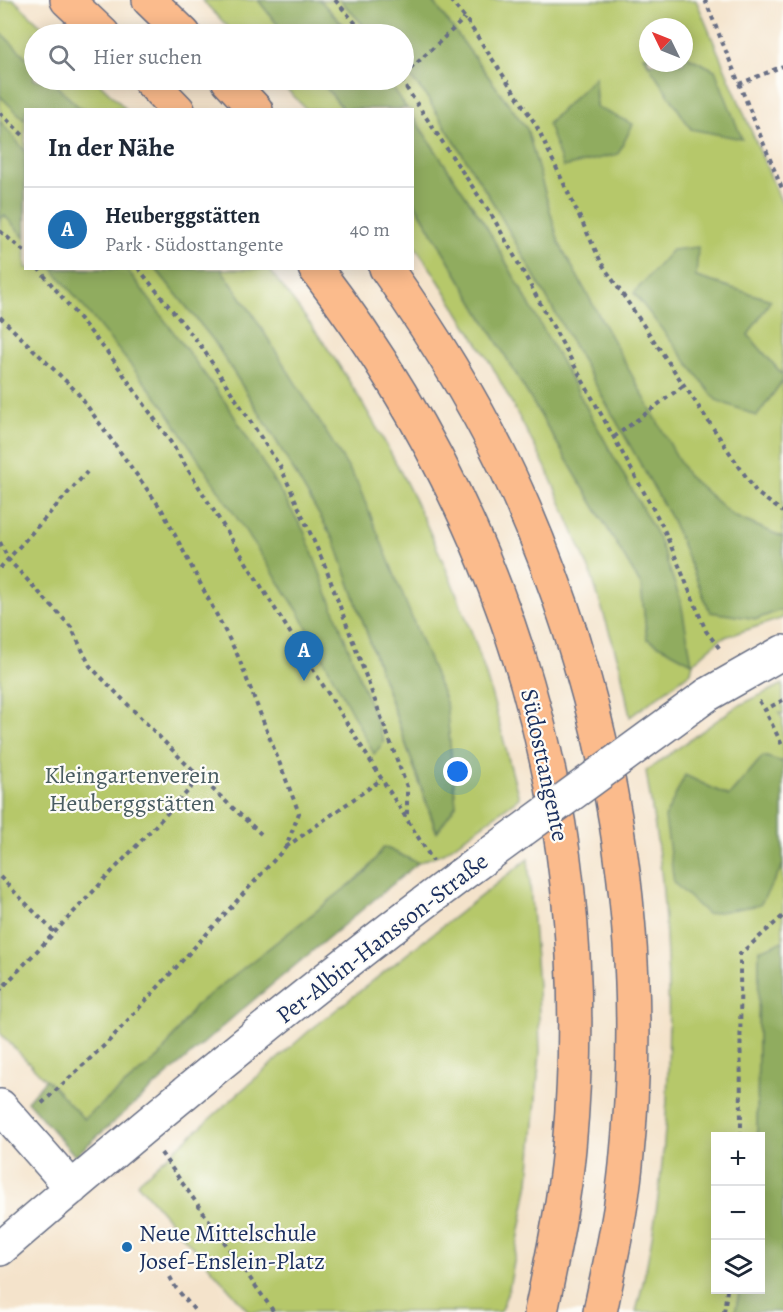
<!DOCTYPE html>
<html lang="de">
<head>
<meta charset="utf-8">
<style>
	:root { --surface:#fff; --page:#f6f6f7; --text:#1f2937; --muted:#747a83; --line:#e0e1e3; --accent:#1f6fb2 }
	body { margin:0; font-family:Alegreya,serif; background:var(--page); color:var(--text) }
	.controls { position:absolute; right:18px; bottom:18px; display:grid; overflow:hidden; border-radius:0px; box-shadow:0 3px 15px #0003 }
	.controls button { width:54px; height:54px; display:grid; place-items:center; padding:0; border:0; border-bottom:2px solid var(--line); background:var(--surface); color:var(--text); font:30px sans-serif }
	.compass { position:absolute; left:639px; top:18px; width:54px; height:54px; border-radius:50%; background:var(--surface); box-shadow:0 3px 15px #0003; rotate:313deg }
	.you { position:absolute; left:458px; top:772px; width:21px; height:21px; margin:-15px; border:4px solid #fff; border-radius:50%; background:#1a73e8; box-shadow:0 0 0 9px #1a73e833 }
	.badge { display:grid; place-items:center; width:39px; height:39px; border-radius:50%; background:var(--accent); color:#fff; font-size:20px; font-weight:700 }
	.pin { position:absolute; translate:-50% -50px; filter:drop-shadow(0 2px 3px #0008) }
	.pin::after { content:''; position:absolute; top:32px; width:21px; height:18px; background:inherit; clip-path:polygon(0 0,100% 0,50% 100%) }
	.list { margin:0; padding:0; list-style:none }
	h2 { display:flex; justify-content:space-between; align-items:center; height:78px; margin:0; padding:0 24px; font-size:26px }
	h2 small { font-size:20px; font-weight:400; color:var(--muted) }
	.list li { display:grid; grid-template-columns:39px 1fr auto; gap:18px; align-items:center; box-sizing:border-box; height:84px; padding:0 24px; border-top:2px solid var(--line) }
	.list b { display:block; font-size:22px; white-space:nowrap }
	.list p { margin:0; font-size:20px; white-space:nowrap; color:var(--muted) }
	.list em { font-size:20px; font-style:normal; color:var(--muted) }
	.icon { flex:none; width:33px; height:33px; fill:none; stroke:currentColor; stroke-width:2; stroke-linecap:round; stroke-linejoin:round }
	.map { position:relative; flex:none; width:783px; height:1312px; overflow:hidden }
	.search { position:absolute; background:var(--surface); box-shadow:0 3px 15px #0003; left:24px; top:24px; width:390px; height:66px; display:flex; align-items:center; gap:15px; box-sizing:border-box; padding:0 21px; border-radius:33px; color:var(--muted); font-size:22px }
	.panel { position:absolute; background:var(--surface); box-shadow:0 3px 15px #0003; left:24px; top:108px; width:390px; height:162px; border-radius:0px }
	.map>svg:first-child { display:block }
	.green { fill:#b6c86b; stroke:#687c64; stroke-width:1.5; fill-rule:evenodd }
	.forest { fill:#90ac5f; stroke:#566e5e; stroke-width:1.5 }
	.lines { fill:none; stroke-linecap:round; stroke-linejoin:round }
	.minor-casing { stroke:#676e84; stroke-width:36 }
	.highway-casing { stroke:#676e84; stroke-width:36 }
	.path { stroke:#676e84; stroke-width:4; stroke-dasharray:4.5 4.5; stroke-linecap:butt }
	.minor { stroke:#fff; stroke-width:33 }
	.highway { stroke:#fbbb8c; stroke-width:33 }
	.minor-bridge-casing { stroke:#676e84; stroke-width:36; stroke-linecap:butt }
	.minor-bridge { stroke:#fff; stroke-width:33 }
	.poi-dot { fill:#1f6fb2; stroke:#fdfcf7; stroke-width:2 }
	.labels { text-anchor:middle; stroke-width:4.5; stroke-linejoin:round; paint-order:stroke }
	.street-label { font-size:24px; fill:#1b2f5e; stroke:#fdfcf7 }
	.park-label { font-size:24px; fill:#4a5d62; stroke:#fdfcf7 }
	.poi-label { font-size:24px; fill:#1b2f5e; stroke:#fdfcf7; text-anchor:start }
</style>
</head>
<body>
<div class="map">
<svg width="783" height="1312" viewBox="0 0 783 1312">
	<rect width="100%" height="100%" fill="#fdfcf7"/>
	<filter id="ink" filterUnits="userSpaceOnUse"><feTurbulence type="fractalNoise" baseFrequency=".0167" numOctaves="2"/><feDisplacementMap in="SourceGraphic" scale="12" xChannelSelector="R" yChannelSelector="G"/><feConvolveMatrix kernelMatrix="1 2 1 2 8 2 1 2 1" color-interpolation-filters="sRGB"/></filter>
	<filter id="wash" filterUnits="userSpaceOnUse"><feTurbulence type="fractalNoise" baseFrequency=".008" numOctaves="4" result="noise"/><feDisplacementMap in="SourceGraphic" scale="24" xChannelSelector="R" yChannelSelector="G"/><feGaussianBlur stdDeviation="1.35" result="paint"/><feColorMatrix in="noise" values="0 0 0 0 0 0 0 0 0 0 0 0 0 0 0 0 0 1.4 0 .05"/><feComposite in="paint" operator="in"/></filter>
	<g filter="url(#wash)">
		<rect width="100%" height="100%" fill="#f4e3cb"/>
		<!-- green -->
		<path class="green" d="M0,0H14L50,34H34V65L0,32Z
			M202,0H258L285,34H235Z
			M320,0H340L372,34H351Z
			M432,0H696L783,206V375L748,335L770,300L696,277L672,250L757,416L783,380V537L733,516L687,476L559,243L527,129ZM648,27H684V55L715,70L691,129L644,56H648ZM595,78L596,107L548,123Z
			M404,70L425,94L495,206L672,520L710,611L757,619L783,609V618L722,638L693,663L691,672L630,717L620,666L610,634L591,574L566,514L546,468L491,364L433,272L413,244V200L641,585L647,639L681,602L658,537L486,226L413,117L412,110L407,109L387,80H404Z
			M50,80H96L126,109H81Z
			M278,80H320L343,109H306Z
			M0,96L25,120L26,268L156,269L214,341L270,430L335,542L436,831L456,805L252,313L221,269H269C292,300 317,331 338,364C392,447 435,536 470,628C491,683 503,741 519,798L445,852L418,863L384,847L366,872L195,1006L160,1056L83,1119L0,1033Z
			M783,684V714L779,713L783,719V762L763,756L729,796L783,865V941L759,951L757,1136H716V1290H740L735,1312H636C671,1175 674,1033 663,892C660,852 652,811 646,771L736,707Z
			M528,859L538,985L540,1052L529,1182L509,1289L500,1312H249L137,1183L309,1031Z"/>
		<!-- forest -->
		<path class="forest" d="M258,0H320L351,34H285Z
			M340,0H432L527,129L559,243L687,475L733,516L783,537V609L757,619L710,612L672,520L495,206L425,94L404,70V34H372Z
			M0,32L34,65V80H50L81,109L26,110L25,120L0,96Z
			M684,55L715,70L742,139L691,129L643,56H648V63H684Z
			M595,77L596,107L633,124L618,154L563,167L548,124Z
			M320,80H387L407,109H343Z
			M413,117L486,226L658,537L681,602L692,663L647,639L641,585L413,200Z
			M0,121L25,151V238L4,215L0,221Z
			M698,247L696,277L771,300L748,335L783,375V380L757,416L716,400L634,293L672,250Z
			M53,269H127L228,406L304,531L384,742L374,754L298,611L162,404Z
			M156,269H221L252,313L357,482L446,702L456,805L437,832L335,542L270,430L214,341Z
			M763,756L783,762V865L760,905L707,914L674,883L665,817L685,775L729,796Z
			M384,847L418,863L238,1013L75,1156L27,1101L46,1079L84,1119L160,1056L195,1006L366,872Z
			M783,941V1312H735L740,1290H760V1136H757L759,950Z"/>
	</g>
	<g filter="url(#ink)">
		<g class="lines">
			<!-- minor casing -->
			<g class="minor-casing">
				<path id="minor" d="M707,695L783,652
					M0,1106L72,1188
					M0,1249C150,1120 303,993 461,875"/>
			</g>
			<!-- highway casing -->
			<g class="highway-casing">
				<path id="highway" d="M67,0L103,34
					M149,0L184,34
					M149,80L178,110
					M228,80L256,110
					M315,268C512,525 599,826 569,1148C564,1203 552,1258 541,1312
					M386,268C436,339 482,413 517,492C611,703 650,935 626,1165C621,1215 610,1263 600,1312"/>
			</g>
			<!-- path -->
			<path class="path" d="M335,0L365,34
				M450,0L465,18L536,125L602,264L757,493L783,512
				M705,0L783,191
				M404,75L465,18
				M401,80L494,219L663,527L706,631L720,649
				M739,84L783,66
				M0,113L26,138
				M0,231L26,253
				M38,268L112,358L172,444L433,861
				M138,268L201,346L281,468L325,566L407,787V818
				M0,317L77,392L162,510L237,654L299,813L286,847L108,1042L39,1106
				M614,437L683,386
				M0,542L8,559L71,627L90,666L192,770L191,788L0,990
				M0,568L87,472
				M783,700L765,710L783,747
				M759,701L765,710
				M192,770L261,834
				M286,847L382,779
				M0,877L55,933
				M741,1136L740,954L783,916
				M161,1153L274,1312
				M170,1277L176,1288L196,1312
				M724,1312L727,1290"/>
			<!-- minor -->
			<use href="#minor" class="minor"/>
			<!-- highway -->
			<use href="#highway" class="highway"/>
			<!-- minor-bridge casing -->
			<g class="minor-bridge-casing">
				<path id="minor-bridge" d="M461,875L707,695"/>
			</g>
			<!-- minor-bridge -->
			<use href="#minor-bridge" class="minor-bridge"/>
		</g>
	</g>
	<!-- markers -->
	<circle class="poi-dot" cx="127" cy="1247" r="6"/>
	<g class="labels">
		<!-- street labels -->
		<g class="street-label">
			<text transform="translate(545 765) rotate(78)" y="8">Südosttangente</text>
			<text transform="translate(382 938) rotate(-38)" y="8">Per-Albin-Hansson-Straße</text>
		</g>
		<!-- park labels -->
		<g class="park-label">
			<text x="132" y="783">Kleingartenverein<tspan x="132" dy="28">Heuberggstätten</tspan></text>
		</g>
		<!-- poi labels -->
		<g class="poi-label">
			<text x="139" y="1241">Neue Mittelschule<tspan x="139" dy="28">Josef-Enslein-Platz</tspan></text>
		</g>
	</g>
</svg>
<div class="controls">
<button>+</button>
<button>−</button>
<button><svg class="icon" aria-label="layers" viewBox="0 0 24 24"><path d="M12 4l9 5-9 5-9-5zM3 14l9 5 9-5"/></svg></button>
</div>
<svg class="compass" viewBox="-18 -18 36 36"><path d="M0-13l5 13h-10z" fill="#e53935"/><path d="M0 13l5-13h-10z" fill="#747a83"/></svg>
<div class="you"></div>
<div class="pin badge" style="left:304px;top:681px">A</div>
<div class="search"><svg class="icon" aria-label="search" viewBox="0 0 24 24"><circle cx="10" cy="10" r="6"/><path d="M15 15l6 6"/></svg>Hier suchen</div>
<section class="panel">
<h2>In der Nähe<small></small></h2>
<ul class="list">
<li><span class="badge">A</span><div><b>Heuberggstätten</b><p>Park · Südosttangente</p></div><em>40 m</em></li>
</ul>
</section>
</div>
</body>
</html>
